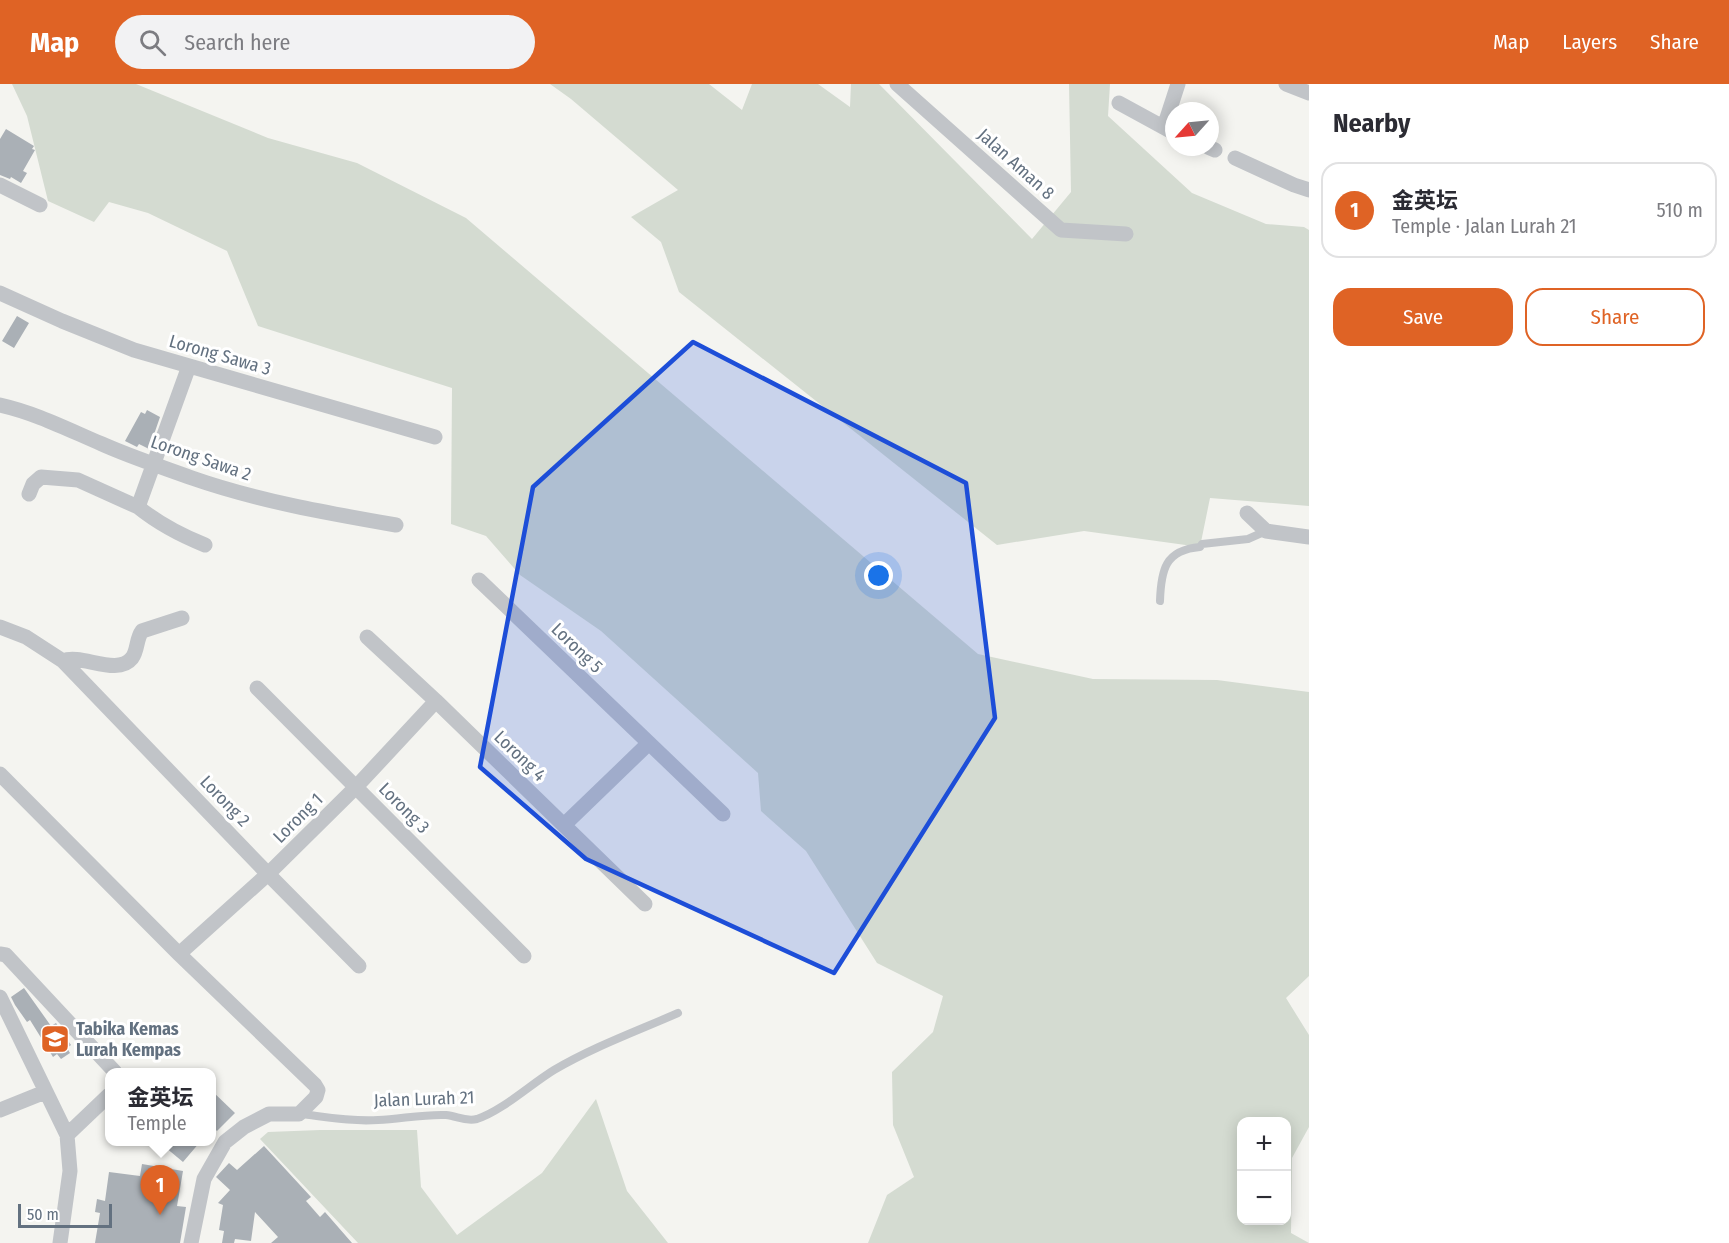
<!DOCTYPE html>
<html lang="en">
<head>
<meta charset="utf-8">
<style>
	:root { --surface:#fff; --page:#f2f2f3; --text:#2b2b33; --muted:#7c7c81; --line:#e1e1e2; --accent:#df6325 }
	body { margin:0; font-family:"Fira Sans Condensed","Noto Sans SC",sans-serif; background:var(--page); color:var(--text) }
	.controls { position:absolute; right:18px; bottom:18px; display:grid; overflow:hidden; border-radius:12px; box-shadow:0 3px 15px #0003 }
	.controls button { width:54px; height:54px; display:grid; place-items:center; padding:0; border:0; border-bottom:2px solid var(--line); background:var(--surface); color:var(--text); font:30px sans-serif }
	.compass { position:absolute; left:1165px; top:18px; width:54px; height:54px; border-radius:50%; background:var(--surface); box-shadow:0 3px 15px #0003; rotate:243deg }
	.scale { position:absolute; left:18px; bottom:15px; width:94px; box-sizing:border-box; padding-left:6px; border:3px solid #637180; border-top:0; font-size:16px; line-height:21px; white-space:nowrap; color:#637180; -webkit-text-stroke:4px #fff; paint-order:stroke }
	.you { position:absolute; left:879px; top:492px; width:21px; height:21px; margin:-15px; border:4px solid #fff; border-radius:50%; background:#1a73e8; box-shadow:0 0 0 9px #1a73e833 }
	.badge { display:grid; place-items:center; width:39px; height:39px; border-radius:50%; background:var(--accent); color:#fff; font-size:20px; font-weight:700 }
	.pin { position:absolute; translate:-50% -50px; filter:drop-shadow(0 2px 3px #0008) }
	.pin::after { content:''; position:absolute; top:32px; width:21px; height:18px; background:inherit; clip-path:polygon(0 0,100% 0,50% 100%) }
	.popup { position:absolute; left:105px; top:984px; width:111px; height:78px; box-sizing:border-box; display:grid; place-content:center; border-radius:12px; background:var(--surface); filter:drop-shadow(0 2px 4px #0005); font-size:20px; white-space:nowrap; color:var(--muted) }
	.popup b { font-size:22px; color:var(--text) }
	.popup::after { content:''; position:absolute; left:50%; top:100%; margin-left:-12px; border:12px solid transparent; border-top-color:var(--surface) }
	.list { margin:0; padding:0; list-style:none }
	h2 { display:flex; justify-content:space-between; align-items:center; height:78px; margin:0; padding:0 24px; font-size:26px }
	h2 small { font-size:20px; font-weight:400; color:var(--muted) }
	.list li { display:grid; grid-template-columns:39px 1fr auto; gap:18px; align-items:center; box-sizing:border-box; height:96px; margin:0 12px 12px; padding:0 12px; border:2px solid var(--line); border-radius:18px }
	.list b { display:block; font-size:22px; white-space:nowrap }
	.list p { margin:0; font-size:20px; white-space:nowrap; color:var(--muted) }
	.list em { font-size:20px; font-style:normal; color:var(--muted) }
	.actions { display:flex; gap:12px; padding:18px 24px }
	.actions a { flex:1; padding:14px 0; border:2px solid var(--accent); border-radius:18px; text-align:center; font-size:21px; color:var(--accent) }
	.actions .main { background:var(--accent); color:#fff }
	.icon { flex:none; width:33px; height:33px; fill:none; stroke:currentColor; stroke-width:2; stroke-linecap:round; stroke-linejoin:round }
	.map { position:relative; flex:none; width:1309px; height:1159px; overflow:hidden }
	header { display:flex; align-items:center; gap:36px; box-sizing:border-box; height:84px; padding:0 30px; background:var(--accent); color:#fff }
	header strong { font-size:28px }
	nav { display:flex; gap:33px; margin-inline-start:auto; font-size:21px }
	.search { width:420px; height:54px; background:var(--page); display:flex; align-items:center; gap:15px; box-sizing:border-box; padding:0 21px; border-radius:33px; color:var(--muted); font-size:22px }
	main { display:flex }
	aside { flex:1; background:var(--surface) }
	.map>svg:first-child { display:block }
	.green { fill:#d4dbd1; fill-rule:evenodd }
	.building { fill:#aab0b6 }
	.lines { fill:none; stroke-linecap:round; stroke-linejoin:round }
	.lane { stroke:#c1c4c8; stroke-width:8 }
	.street { stroke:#c1c4c8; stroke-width:15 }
	.marked { fill:#1d4ed8; fill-opacity:0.2; stroke:#1d4ed8; stroke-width:4.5; stroke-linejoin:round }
	.labels { text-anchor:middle; stroke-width:6; stroke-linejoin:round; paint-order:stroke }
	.street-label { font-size:18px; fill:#637180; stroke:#fff }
	.poi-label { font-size:18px; font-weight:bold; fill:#637180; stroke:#fff; text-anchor:start }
</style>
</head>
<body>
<header>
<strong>Map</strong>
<div class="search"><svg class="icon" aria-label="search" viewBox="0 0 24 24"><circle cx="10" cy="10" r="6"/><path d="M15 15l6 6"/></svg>Search here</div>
<nav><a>Map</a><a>Layers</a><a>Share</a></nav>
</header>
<main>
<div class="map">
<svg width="1309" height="1159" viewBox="0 0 1309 1159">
	<rect width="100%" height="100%" fill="#f4f4f0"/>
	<!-- green -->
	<path class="green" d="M12,0H136L268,54L357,79L466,134L978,570L1093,595L1217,596L1309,608V892L1286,914L1309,951V1043L1292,1074L1291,1149L1309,1159H868L887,1111L914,1093L893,1041L892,988L933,948L943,912L877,879L806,767L761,727L758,689L601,547L520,491L486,452L451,440L452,304L258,242L227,167L148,129L109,118L94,138L48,117L27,32ZM1242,1038H1286V1136H1242Z
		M550,0H709L742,26L752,0H818L850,23L851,0H879L1032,155L1071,108L1069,0H1110L1108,32L1192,109L1266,140L1304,143L1309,146V422L1210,414L1200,463L1084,447L997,461L679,208L661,158L631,133L678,106L571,15Z
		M596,1015L627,1107L668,1159H358L260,1055L268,1048L320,1046H417L421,1103L457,1151L542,1089Z"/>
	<!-- building -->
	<path class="building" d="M6,45L34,62L32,65L35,66L23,87L27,89L21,99L11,93L10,95L0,91V55Z
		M17,232L29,239L14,264L2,257Z
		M147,326L160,333L149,365L139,360L137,363L125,357L141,328L145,330Z
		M24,904L51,942L56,939L71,961L67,964L70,969L61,975L57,970L53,973L30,936L27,938L15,921L11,913Z
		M211,1006L235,1029L217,1047L211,1041Z
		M159,1058H200L183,1078Z
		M264,1062L311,1113L306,1117L320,1133L325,1128L352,1159H271L278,1153L255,1128L251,1157L235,1155L234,1159H222L224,1147L219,1146L223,1121L218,1119L230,1106L216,1093L229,1079L237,1086Z
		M142,1080L183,1087L177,1122L186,1123L180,1159H95L100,1129L95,1128L97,1115L105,1117L109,1088L140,1092Z"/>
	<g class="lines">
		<!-- lane -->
		<path class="lane" d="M1160,517C1161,486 1165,466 1200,463L1202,460L1248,455L1266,447
			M301,1030C326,1033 353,1038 378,1036C401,1035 423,1030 446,1031C457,1032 465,1038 477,1035C502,1027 531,1000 554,986C593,963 637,947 678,929"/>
		<!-- street -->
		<path class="street" d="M897,0L1061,146L1126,150
			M1286,0L1309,9
			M1119,19L1174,49
			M1164,43L1178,0
			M1208,63L1215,66
			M1235,74L1294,101L1309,106
			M0,101L40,121
			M0,209L62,237L134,266L435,353
			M0,321C36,329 69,346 102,360C131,373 162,383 192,394C258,417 327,429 396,441
			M29,410L33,400L41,393L78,396L138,423L189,282
			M138,423C159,440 180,451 205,461
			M1247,429L1266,447L1309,453
			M479,496L723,730
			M0,543L26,553L63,577C81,569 117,593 132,574C138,566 136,555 142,547L182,534
			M367,553L436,617L645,820
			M63,577L268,790L359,882
			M257,604L524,872
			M0,690L179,870L315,1001L318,1006L316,1013L299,1030H269L244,1043L225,1058L204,1095L191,1159
			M564,741L649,659
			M0,870L6,871L115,988
			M179,870L268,790L356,703L436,617
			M0,913L67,1051L70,1087L60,1159
			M0,1026L45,1008
			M67,1051L109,1011"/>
	</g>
	<!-- marked area -->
	<path class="marked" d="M693,258L966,399L995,634L834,889L586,775L480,683L533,403Z"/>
	<!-- icons -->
	<defs>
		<g id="school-square" transform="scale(1.5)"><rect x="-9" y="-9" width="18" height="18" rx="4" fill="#df6325" stroke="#fff"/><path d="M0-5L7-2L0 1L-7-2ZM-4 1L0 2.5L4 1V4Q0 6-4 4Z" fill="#fff"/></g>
	</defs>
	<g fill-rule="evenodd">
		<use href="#school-square" x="55" y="955"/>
	</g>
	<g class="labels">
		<!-- street labels -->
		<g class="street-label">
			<text transform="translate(1016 80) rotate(42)" y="6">Jalan Aman 8</text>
			<text transform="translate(220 271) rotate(16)" y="6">Lorong Sawa 3</text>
			<text transform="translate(201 374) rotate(19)" y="6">Lorong Sawa 2</text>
			<text transform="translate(577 564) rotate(44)" y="6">Lorong 5</text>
			<text transform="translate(520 672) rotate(44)" y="6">Lorong 4</text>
			<text transform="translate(225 717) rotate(46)" y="6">Lorong 2</text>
			<text transform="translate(404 724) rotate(45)" y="6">Lorong 3</text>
			<text transform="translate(298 734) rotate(-45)" y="6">Lorong 1</text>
			<text transform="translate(424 1015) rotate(-2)" y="6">Jalan Lurah 21</text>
		</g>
		<!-- poi labels -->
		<g class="poi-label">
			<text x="76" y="951">Tabika Kemas<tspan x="76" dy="21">Lurah Kempas</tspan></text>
		</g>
	</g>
</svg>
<div class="controls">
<button>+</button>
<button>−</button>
</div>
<svg class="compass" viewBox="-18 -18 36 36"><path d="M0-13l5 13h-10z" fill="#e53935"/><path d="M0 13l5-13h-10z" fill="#7c7c81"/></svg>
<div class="scale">50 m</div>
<div class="you"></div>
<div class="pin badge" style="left:160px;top:1131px">1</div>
<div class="popup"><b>金英坛</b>Temple</div>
</div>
<aside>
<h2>Nearby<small></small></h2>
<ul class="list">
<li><span class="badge">1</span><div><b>金英坛</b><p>Temple · Jalan Lurah 21</p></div><em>510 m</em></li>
</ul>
<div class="actions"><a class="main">Save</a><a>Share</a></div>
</aside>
</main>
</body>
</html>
